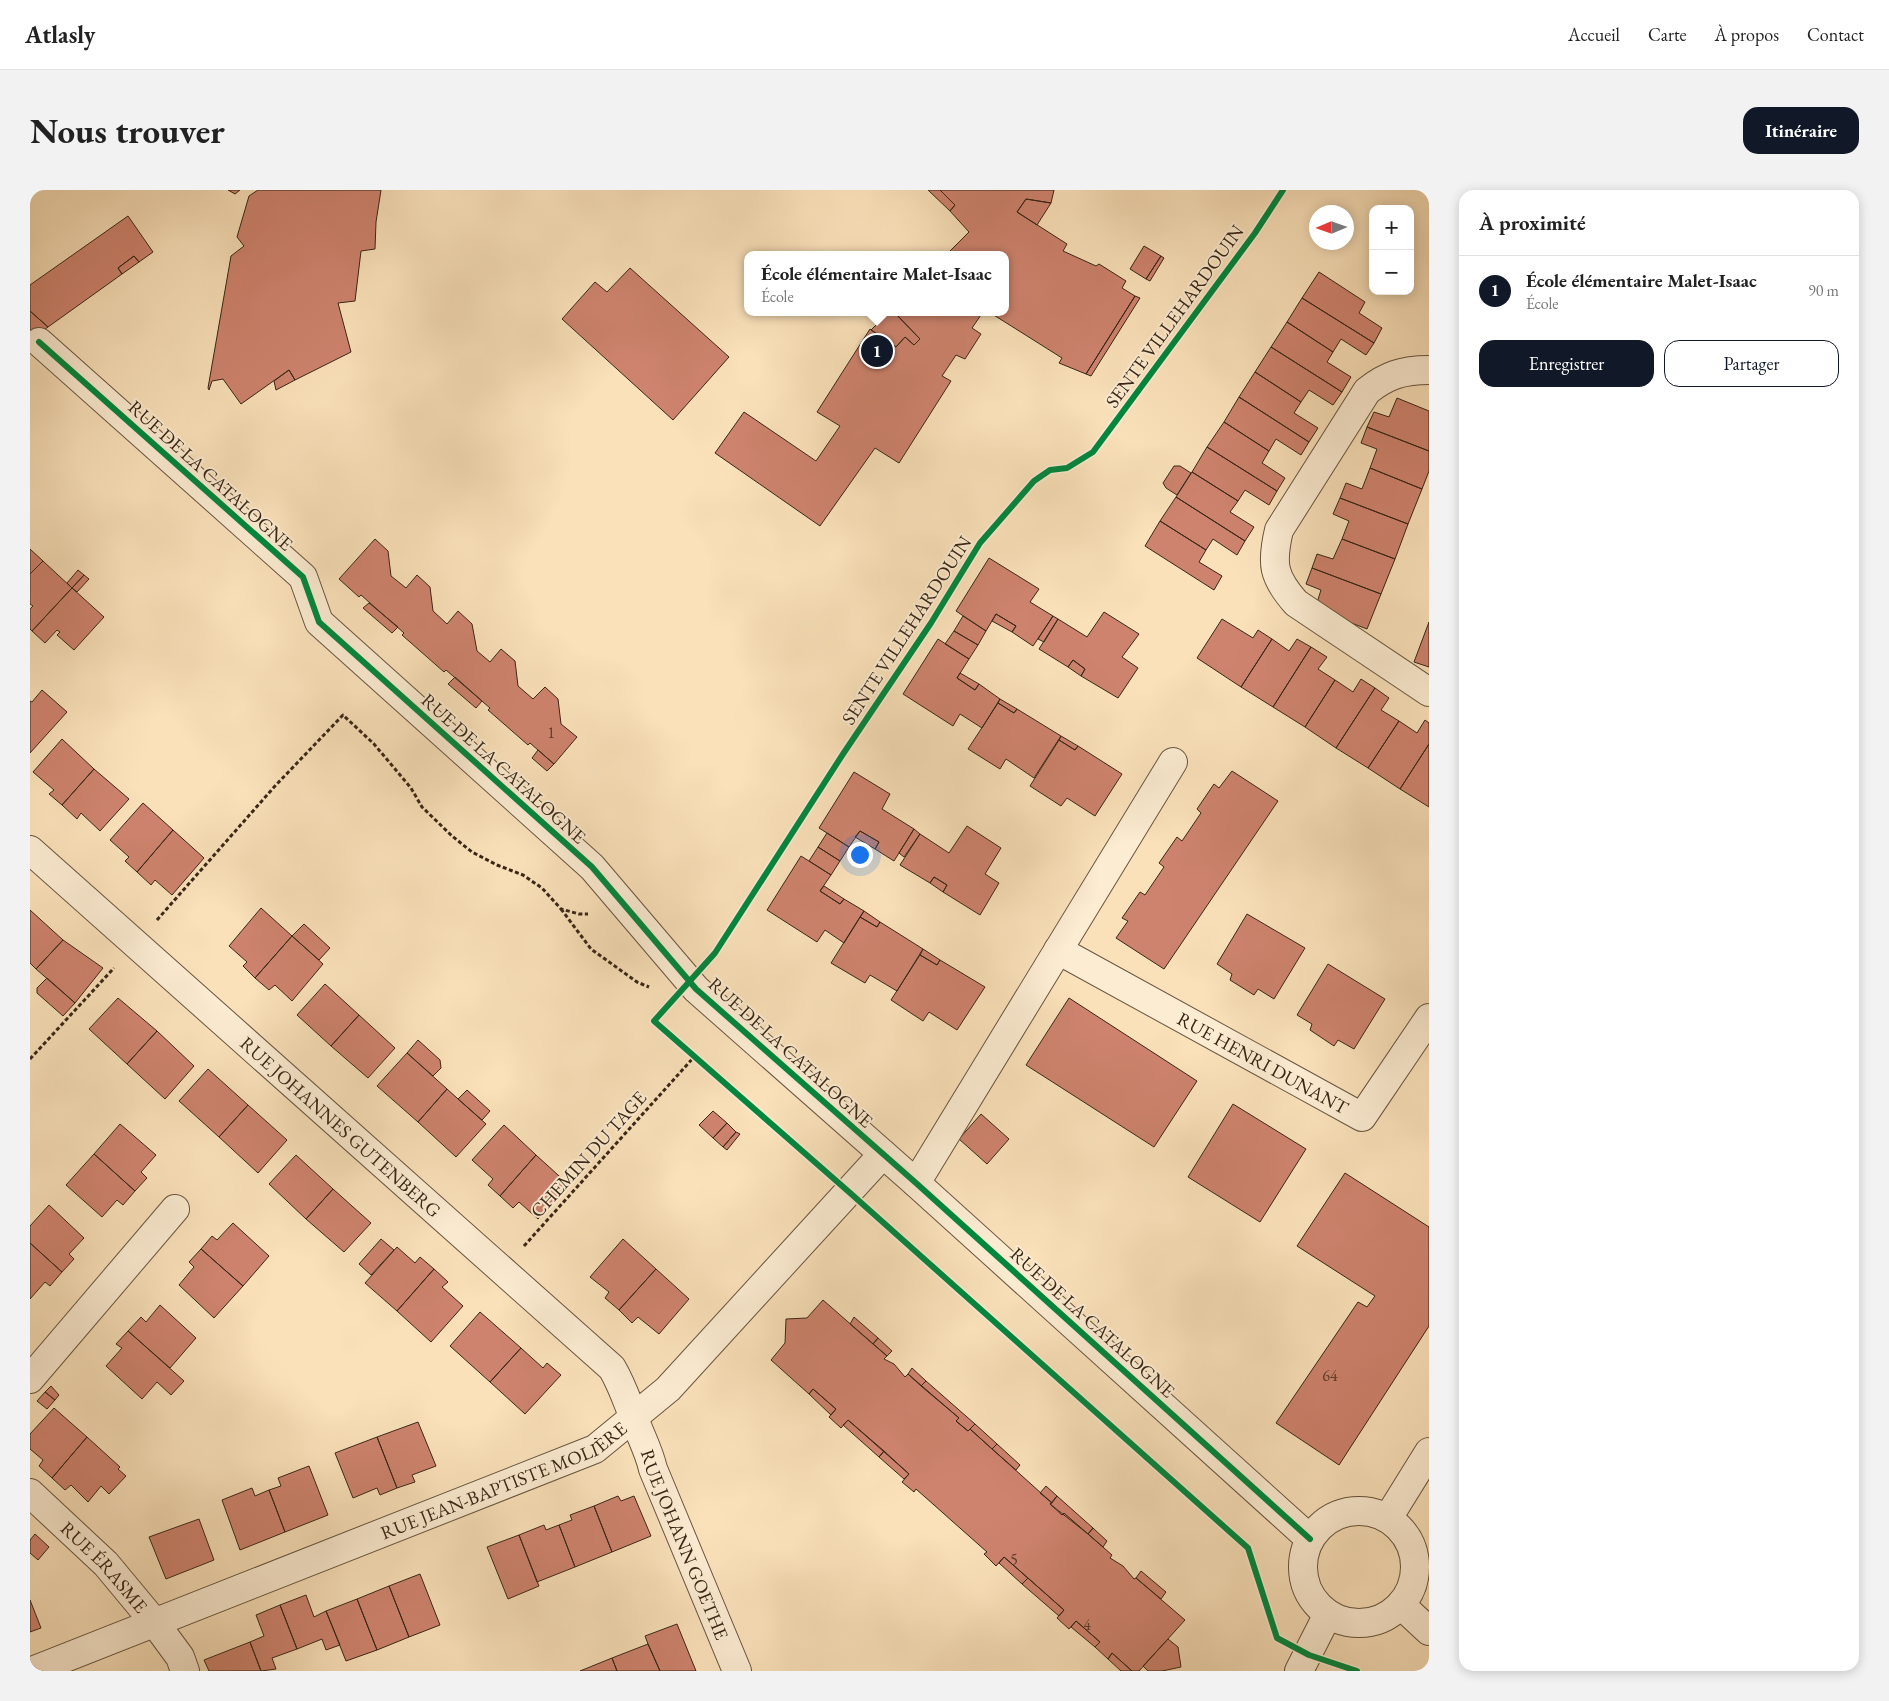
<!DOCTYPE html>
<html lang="fr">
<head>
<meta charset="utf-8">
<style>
	:root { --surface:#fff; --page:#f2f2f2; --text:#222; --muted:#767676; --line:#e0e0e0; --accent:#111827 }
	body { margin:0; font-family:"EB Garamond",serif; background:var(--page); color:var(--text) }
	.controls { position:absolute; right:15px; top:15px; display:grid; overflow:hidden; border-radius:10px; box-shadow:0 2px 12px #0003 }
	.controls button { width:45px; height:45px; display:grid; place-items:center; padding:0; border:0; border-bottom:1px solid var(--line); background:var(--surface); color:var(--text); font:25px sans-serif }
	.compass { position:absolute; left:1279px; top:15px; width:45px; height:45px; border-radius:50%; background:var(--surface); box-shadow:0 2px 12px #0003; rotate:268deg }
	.you { position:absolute; left:829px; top:664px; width:18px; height:18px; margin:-12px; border:4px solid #fff; border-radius:50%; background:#1a73e8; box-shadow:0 0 0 8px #1a73e833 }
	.badge { display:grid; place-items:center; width:32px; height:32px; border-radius:50%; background:var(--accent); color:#fff; font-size:16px; font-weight:700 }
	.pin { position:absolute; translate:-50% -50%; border:2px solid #fff; box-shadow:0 1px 5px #0006 }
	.popup { position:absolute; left:714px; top:61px; width:265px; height:65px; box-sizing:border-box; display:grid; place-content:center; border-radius:10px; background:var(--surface); filter:drop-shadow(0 1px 4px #0005); font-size:16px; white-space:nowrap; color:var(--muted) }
	.popup b { font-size:19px; color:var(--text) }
	.popup::after { content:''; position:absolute; left:50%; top:100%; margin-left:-10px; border:10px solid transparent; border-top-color:var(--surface) }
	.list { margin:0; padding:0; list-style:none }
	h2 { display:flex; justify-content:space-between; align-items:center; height:65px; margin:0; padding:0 20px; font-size:21px }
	h2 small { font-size:16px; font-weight:400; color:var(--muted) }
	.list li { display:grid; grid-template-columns:32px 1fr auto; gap:15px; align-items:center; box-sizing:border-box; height:70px; padding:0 20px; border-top:1px solid var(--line) }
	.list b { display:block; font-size:19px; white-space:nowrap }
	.list p { margin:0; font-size:16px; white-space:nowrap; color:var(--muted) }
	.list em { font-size:16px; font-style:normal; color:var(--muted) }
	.actions { display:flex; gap:10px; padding:15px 20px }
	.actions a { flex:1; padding:11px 0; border:1px solid var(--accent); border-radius:15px; text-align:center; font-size:18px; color:var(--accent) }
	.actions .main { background:var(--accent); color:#fff }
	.map { position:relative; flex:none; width:1399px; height:1481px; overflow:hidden; border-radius:15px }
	header { display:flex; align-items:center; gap:30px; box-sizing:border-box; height:70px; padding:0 25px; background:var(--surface); border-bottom:1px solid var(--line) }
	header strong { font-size:24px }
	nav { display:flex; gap:28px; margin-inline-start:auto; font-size:18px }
	.intro { display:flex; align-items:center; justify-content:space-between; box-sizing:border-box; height:120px; padding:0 30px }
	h1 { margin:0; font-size:35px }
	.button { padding:12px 22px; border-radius:15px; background:var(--accent); color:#fff; font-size:18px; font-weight:700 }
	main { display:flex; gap:30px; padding:0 30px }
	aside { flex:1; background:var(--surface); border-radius:15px; box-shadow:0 2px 12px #0003 }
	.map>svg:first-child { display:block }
	.building { fill:#ce836e; stroke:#382616 }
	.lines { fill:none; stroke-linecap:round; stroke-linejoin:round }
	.minor-casing { stroke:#68553f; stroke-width:30 }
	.path { stroke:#382616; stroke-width:3; stroke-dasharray:4 2.5; stroke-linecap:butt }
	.minor { stroke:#fcecd2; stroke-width:28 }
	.cycleway-casing { stroke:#fcecd2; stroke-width:9 }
	.cycleway { stroke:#00873e; stroke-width:6 }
	.labels { text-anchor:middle; stroke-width:4; stroke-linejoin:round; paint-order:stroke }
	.number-label { font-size:16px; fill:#5e3d2c }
	.street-label { font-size:19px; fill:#382616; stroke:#fcecd2 }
</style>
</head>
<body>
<header>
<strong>Atlasly</strong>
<nav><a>Accueil</a><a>Carte</a><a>À propos</a><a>Contact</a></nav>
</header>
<div class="intro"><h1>Nous trouver</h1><a class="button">Itinéraire</a></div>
<main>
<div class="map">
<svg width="1399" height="1481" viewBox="0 0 1399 1481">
	<rect width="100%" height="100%" fill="#fae1ba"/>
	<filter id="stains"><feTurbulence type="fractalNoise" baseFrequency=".004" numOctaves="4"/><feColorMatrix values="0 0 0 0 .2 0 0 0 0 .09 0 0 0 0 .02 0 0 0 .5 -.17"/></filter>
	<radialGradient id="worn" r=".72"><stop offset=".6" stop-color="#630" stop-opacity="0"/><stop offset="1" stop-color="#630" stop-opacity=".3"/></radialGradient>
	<!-- building -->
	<path class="building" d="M198,0H210L205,4Z
		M228,0H351L346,32L345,59L331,61L325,111L308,113L321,162L265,190L259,180L211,214L193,189L182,191L179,200L178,198L201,66L214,56L207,47L219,6Z
		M898,0H910L925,15L920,21Z
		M910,0H1024L1021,13L996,9L987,22L1037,54L1033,61L1066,76L1069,74L1096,91L1092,98L1105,106L1056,184L1029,173L1032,168L959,122H976V65H916L939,42L920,21L925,15Z
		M996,9L1021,13L1007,35L987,22Z
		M98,26L123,62L109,72L104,66L88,78L92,84L18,137L0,121V95Z
		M1114,56L1131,66L1116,89L1100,79Z
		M104,66L109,72L92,84L88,78Z
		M1131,66L1134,68L1120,91L1116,89Z
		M600,78L699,167L643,230L532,129L565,92L577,102Z
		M1289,82L1335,112L1329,123L1352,138L1344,153L1272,108Z
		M1105,106L1110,108L1061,186L1056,184Z
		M1272,108L1344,153L1336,165L1311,149L1303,162L1257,132Z
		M0,121L18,137L0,150Z
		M859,122H864L890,149L884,155L875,147L866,157L841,140Z
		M864,122H953L942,138L951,144L935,169L926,165L912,186L921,191L869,273L845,258L790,336L685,263L714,222L786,271L810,236L787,222L840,139L866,157L875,147L884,155L890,149Z
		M1257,132L1303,162L1297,172L1321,187L1312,202L1241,157Z
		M1241,157L1312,202L1303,215L1279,200L1271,212L1225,182Z
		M259,180L265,190L246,200L244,191Z
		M1225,182L1271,212L1264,223L1288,238L1279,252L1209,207Z
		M1209,207L1279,252L1271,265L1246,249L1239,261L1194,232Z
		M1367,208L1399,221V261L1337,237L1344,222L1359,227Z
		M1194,232L1239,261L1232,273L1255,288L1247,301L1177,257Z
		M1337,237L1399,261V281L1392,299L1340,278L1347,259L1331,253Z
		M1177,257L1247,301L1239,315L1215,300L1208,311L1162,282Z
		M1144,276H1150L1161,283L1147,305L1136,298L1133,293Z
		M1340,278L1392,299L1378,334L1310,308L1316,293L1332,299Z
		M1162,282L1208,311L1200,322L1224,337L1215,351L1146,307Z
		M1146,307L1215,351L1207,365L1183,349L1176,360L1130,331Z
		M1310,308L1378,334L1365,369L1312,349L1319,331L1303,324Z
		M1130,331L1176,360L1169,372L1192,386L1184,400L1115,356Z
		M345,349L358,361L361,386L376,398L387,385L400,397L403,421L417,434L428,421L442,434L447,461L460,472L471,459L485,471L488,496L503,509L515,497L528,509L531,534L547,547L524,574L500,553L498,555L458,520L460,518L416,480L414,482L372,445L374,443L331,405L329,407L309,389Z
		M1312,349L1365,369L1351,404L1282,378L1287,364L1303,369Z
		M0,359L13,371L0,384Z
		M959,368L1009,399L1000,412L1023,426L1003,456L982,442L986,436L966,424L956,441L926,421Z
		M13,371L42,398L2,441L0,439V419L3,416L0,414V384Z
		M1282,378L1351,404L1337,439L1285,419L1291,400L1276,394Z
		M48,380L54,385L42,398L37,393Z
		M54,385L59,389L47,402L42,398Z
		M42,398L74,427L44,460L27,445L30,442L27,440L15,453L2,441Z
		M339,413L368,437L362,443L333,418Z
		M1074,422L1109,444L1092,467L1108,478L1088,508L1051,486L1055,479L1043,470L1038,477L1009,459L1028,429L1057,447Z
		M966,424L986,436L982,442L962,431Z
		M933,426L956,441L948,455L924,441Z
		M1023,426L1028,429L1014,452L1008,449Z
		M1192,429L1223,448L1228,440L1242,449L1211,497L1167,468Z
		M1399,432V477L1384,472Z
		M924,441L948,455L939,469L915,454Z
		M908,449L939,469L927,488L945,500L949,494L970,509L952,538L930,524L923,536L873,504Z
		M1242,449L1259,461L1267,449L1281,457L1243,517L1211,497Z
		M1281,457L1297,467L1288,479L1305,490L1275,537L1243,517Z
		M1043,470L1055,479L1051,486L1038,477Z
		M930,483L949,494L945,500L927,488Z
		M425,487L452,511L446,518L418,494Z
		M1331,489L1345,498L1306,558L1275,537L1305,490L1323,502Z
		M1345,498L1359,508L1351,520L1369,531L1338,578L1306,558Z
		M12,500L37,522L0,563V511L2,512Z
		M970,509L987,519L984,523L968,513Z
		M968,513L984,523L987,519L1031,546L1004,588L976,569L970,579L938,559Z
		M1395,530L1399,533V554L1370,599L1338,578L1369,531L1387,543Z
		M1031,546L1048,556L1045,560L1029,550Z
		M32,549L64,579L32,615L19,604L24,600L3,582Z
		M1029,550L1045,560L1048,556L1092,584L1065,626L1037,608L1031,616L1000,596Z
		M1399,554V617L1370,599Z
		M508,560L524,574L517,581L502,568Z
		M64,579L99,609L70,641L51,623L47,629L32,615Z
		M1202,581L1248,611L1134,779L1086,748L1098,731L1092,728L1110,702L1115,705L1134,677L1129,673L1147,647L1152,651L1171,623L1167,619L1184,594L1189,598Z
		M824,582L860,604L852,619L884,639L864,671L845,659L849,652L830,641L819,657L789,638Z
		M113,613L143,640L107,682L95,671L99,667L80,650Z
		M937,636L971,658L955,684L969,693L950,725L913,702L917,695L904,687L900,693L870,675L890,644L919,663Z
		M884,639L890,644L874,667L869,663Z
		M143,640L174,668L142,705L125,690L121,695L107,682Z
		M830,641L849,652L845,659L825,647Z
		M797,643L819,657L810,671L788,657Z
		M788,657L810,671L801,685L779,671Z
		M771,666L801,685L790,701L810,714L814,709L834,721L814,753L795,740L787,752L737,720Z
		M904,687L917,695L913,702L900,693Z
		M794,696L814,709L810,714L790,701Z
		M231,718L262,746L225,788L213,776L217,772L199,756Z
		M0,720L33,750L6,779L0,773Z
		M834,721L850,732L847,737L830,727Z
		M1217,724L1275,758L1244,809L1228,799L1224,805L1200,790L1202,784L1187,774Z
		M830,727L847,737L850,732L893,759L867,801L840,785L835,793L801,773Z
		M274,734L300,758L289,770L262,746Z
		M262,746L293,774L262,811L245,795L239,800L225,788Z
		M33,750L73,778L45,813L6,779Z
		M893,759L910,770L907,775L890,765Z
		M890,765L907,775L910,770L955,797L927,840L899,822L893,831L861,810Z
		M1298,774L1355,809L1324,859L1308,850L1304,856L1280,840L1282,834L1267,825Z
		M17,788L45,813L33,826L7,803V798Z
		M295,794L329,825L301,856L267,825Z
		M88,808L127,841L97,874L59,839Z
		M1039,808L1167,891L1124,957L996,875Z
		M329,825L365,858L338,888L301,856Z
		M127,841L164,876L135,909L97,874Z
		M388,850L410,870L411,878L403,886L377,863Z
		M377,863L417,899L388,932L347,896Z
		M178,879L218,915L189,947L149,911Z
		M417,899L456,934L426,967L388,932Z
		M437,900L460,921L452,930L428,909Z
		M1203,914L1276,959L1230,1032L1158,987Z
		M218,915L257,950L228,983L189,947Z
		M683,921L697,933L683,948L669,935Z
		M951,924L979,949L957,974L929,949Z
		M697,933L706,942L693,957L683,948Z
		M90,934L126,965L111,982L117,988L105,1001L64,964Z
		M474,935L506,965L470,1006L458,995L463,989L442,970Z
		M706,942L710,944L697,960L693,957Z
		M64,964L105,1001L93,1015L87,1010L72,1027L36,995Z
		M266,965L303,999L276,1029L239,994Z
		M506,965L539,995L508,1029L489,1012L483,1018L470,1006Z
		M1315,983L1399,1037V1136L1309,1275L1246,1233L1328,1112L1337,1117L1345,1106L1267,1056Z
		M303,999L341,1033L314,1062L276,1029Z
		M19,1015L54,1048L39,1064L44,1069L32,1082L0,1053V1036Z
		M203,1033L239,1066L213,1096L171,1059L182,1046L187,1050Z
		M351,1049L364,1060L341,1085L329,1074Z
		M593,1049L626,1079L589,1120L575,1108L579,1102L560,1087Z
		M0,1053L32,1082L20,1096L15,1092L0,1109Z
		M367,1057L385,1073L390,1067L404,1079L367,1121L335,1093Z
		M171,1059L213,1096L184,1128L149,1095L164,1077L159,1072Z
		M404,1079L418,1092L412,1097L433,1116L401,1152L367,1121Z
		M626,1079L659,1109L629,1144L608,1127L602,1133L589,1120Z
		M793,1110L857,1166L854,1169L864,1174L875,1187L878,1184L929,1228L926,1231L938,1241L940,1239L1022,1313L1020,1314L1032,1325L1034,1323L1082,1365L1080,1368L1093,1376L1104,1389L1106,1388L1155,1430L1109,1481H1102L1082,1463L1078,1469L1065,1457L1070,1452L1046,1431L1039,1439L1027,1428L1034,1420L974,1367L966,1376L954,1364L957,1362L886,1299L884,1302L872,1292L879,1284L818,1230L811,1238L799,1227L806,1219L783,1199L779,1204L741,1170L755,1153L756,1129L777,1128Z
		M130,1115L166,1148L140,1178L98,1141L111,1127L116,1132Z
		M450,1122L491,1158L460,1192L420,1156Z
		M824,1127L848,1148L843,1154L820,1134Z
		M98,1141L154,1191L141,1205L127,1192L112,1209L76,1176L92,1158L86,1154Z
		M848,1148L862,1161L857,1166L843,1154Z
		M491,1158L513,1178L517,1173L531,1185L495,1224L460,1192Z
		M882,1178L896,1191L891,1196L878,1184Z
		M896,1191L945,1234L938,1241L926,1231L929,1228L891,1196Z
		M21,1196L29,1205L25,1210L15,1202Z
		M783,1199L806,1219L801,1225L779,1204Z
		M15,1202L25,1210L17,1219L7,1211Z
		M24,1218L57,1247L22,1288L9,1276L13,1270L0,1259V1244Z
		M818,1230L854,1261L849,1267L813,1235Z
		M388,1232L406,1276L382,1285L385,1292L367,1298L347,1247Z
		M945,1234L967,1254L962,1259L940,1239Z
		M57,1247L90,1277L88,1279L96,1286L79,1304L71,1296L58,1312L41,1295L35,1300L22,1288Z
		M347,1247L367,1298L350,1305L347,1298L323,1308L305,1263Z
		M967,1254L990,1275L986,1280L962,1259Z
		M854,1261L879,1284L874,1289L849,1267Z
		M279,1276L298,1325L255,1342L239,1300L251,1296L248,1288Z
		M1016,1296L1027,1306L1022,1313L1010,1303Z
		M222,1298L225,1306L239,1300L255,1342L210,1360L192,1310Z
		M588,1306L591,1311L604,1306L621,1346L582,1362L564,1316Z
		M1027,1306L1063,1338L1058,1344L1020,1314Z
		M564,1316L582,1362L545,1377L529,1335L542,1330L540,1325Z
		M169,1329L184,1370L136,1389L119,1347Z
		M514,1335L516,1340L529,1335L545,1377L507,1392L489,1345Z
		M1063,1338L1077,1351L1073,1357L1058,1344Z
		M5,1344L19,1357L8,1370L0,1363V1350Z
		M489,1345L509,1396L478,1409L457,1357Z
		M974,1367L998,1388L992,1394L969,1373Z
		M1111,1381L1136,1402L1131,1409L1106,1388Z
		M390,1384L410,1435L379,1447L359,1396Z
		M998,1388L1034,1420L1029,1426L992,1394Z
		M359,1396L379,1447L347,1460L327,1409Z
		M276,1405L284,1427L296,1421L310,1455L296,1460L292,1449L267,1459L250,1415Z
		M327,1409L347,1460L316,1471L296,1421Z
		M0,1410L11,1438L0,1442Z
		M250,1415L267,1459L242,1468L246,1479L231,1481L220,1452L234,1446L226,1425Z
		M1046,1431L1070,1452L1065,1457L1041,1437Z
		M647,1434L666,1481H630L618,1454L615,1446Z
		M1138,1449L1148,1457L1151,1477L1132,1481H1118L1113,1476Z
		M220,1452L231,1481H179L174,1470Z
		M618,1454L630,1481H587L582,1468Z
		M1082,1463L1102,1481H1091L1078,1469Z
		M582,1468L587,1481H550Z"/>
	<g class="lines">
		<!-- minor casing -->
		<g class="minor-casing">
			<g id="minor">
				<path d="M9,152L273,387L289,432L562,677L666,799L886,993L1280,1349"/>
				<path d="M1399,180C1373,180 1357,185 1337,201L1249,340C1241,374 1243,387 1266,413L1399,502"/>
				<path id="s1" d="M0,660L582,1178C592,1195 597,1211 604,1228C610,1245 619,1261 623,1279L707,1481"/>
				<path id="s2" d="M1028,760L1332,927L1399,828"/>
				<path d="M886,993L1143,572"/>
				<path d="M0,1189L145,1019"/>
				<path id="s3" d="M0,1303L76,1374L125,1433L150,1467L155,1481"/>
				<circle cx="1329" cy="1377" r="56"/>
				<path d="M1358,1328L1399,1262"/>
				<path d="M1371,1415L1399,1441"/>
				<path id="s4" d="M2,1481L565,1259L638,1199L853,964"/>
				<path d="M1269,1481L1298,1424"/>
			</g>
		</g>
		<!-- path -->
		<path class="path" d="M531,719L561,759L607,792L619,797
			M127,730L245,596L313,525L344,554L381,598L392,617L422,646L442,662L467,675L493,685L512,698L531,719L549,724H558
			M0,869L84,778
			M494,1056L664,867"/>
		<!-- minor -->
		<use href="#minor" class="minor"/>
		<!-- cycleway casing -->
		<g class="cycleway-casing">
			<path id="cycleway" d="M1253,0L1225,43L1063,262L1037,278L1020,280L1004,291L950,353L901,433L813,564L685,763L624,831L819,1002L1218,1358L1247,1448L1279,1465L1327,1481
				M9,152L273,387L289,432L562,677L666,799L886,993L1280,1349"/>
		</g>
		<!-- cycleway -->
		<use href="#cycleway" class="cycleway"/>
	</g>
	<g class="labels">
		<!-- number labels -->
		<g class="number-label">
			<text x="521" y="548">1</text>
			<text x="1300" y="1191">64</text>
			<text x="984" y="1375">5</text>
			<text x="1057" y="1440">4</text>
		</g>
		<!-- street labels -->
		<g class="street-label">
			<text transform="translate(1144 126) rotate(-54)" y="7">SENTE VILLEHARDOUIN</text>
			<text transform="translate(181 285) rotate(42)" y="7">RUE DE LA CATALOGNE</text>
			<text transform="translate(876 440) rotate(-57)" y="7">SENTE VILLEHARDOUIN</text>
			<text transform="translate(474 578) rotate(42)" y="7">RUE DE LA CATALOGNE</text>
			<text transform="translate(761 862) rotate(42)" y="7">RUE DE LA CATALOGNE</text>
			<text dy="7" stroke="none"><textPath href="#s2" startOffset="234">RUE HENRI DUNANT</textPath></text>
			<text dy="7" stroke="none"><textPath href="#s1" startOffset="416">RUE JOHANNES GUTENBERG</textPath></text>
			<text transform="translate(558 964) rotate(-48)" y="7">CHEMIN DU TAGE</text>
			<text transform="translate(1063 1132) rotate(42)" y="7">RUE DE LA CATALOGNE</text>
			<text dy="7" stroke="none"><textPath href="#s4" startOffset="509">RUE JEAN-BAPTISTE MOLIÈRE</textPath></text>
			<text dy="7" stroke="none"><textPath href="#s1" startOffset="970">RUE JOHANN GOETHE</textPath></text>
			<text dy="7" stroke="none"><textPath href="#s3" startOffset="105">RUE ÉRASME</textPath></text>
		</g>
	</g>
	<rect width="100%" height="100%" filter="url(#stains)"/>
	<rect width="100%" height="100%" fill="url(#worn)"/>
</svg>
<div class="controls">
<button>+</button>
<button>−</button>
</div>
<svg class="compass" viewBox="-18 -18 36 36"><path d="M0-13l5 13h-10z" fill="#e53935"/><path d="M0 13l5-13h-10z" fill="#767676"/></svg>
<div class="you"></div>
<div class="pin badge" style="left:847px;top:161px">1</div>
<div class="popup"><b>École élémentaire Malet-Isaac</b>École</div>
</div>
<aside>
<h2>À proximité<small></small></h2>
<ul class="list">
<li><span class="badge">1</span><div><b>École élémentaire Malet-Isaac</b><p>École</p></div><em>90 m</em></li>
</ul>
<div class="actions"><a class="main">Enregistrer</a><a>Partager</a></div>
</aside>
</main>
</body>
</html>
